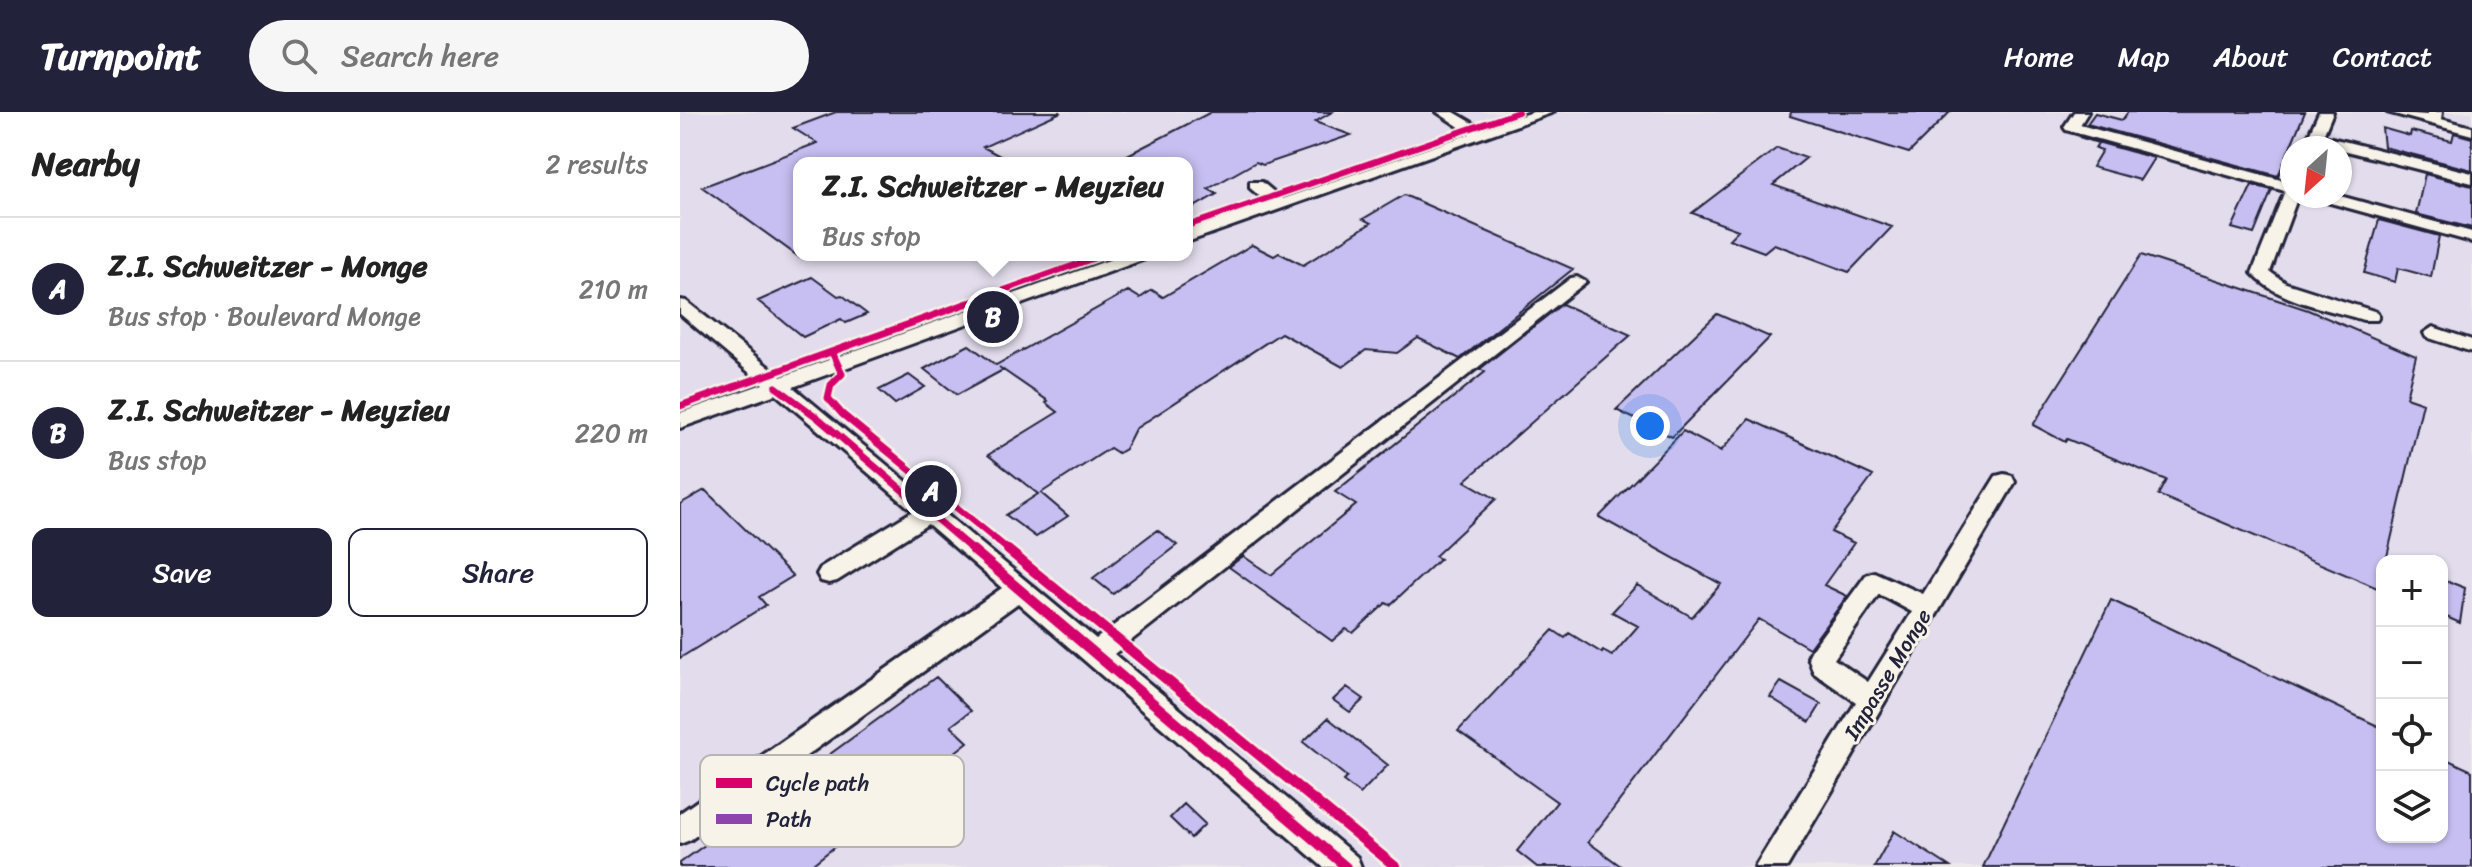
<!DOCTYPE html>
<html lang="en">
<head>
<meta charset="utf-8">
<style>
	:root { --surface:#fff; --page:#f6f6f6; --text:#222; --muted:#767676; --line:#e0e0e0; --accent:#22223b }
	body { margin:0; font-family:Sriracha,sans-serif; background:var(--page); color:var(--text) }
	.controls { position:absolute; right:24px; bottom:24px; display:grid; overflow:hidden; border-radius:16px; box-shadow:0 2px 6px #0004 }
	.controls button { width:72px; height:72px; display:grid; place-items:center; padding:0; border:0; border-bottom:2px solid var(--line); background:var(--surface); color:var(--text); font:40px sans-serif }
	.compass { position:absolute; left:1600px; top:24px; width:72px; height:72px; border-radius:50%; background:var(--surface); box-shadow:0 2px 6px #0004; rotate:207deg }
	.you { position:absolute; left:970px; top:314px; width:28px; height:28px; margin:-20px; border:6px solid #fff; border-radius:50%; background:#1a73e8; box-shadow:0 0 0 12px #1a73e833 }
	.badge { display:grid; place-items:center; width:52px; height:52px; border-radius:50%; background:var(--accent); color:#fff; font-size:26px; font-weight:700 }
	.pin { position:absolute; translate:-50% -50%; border:4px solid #fff; box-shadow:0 2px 8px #0006 }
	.popup { position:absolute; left:113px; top:45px; width:400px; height:104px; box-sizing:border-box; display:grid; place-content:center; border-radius:16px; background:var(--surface); filter:drop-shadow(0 2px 6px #0005); font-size:26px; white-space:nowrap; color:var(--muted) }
	.popup b { font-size:30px; color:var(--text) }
	.popup::after { content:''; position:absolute; left:50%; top:100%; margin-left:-16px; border:16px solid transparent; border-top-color:var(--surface) }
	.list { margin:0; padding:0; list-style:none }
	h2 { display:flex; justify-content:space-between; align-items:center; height:104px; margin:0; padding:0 32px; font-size:34px }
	h2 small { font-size:26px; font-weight:400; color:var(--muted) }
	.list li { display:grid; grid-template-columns:52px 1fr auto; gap:24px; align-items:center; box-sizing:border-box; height:144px; padding:0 32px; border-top:2px solid var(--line) }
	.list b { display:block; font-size:30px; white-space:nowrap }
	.list p { margin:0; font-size:26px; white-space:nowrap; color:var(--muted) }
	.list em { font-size:26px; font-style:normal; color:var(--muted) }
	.actions { display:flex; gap:16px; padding:24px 32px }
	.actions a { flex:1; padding:18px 0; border:2px solid var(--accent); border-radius:16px; text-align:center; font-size:28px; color:var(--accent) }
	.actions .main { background:var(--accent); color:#fff }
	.icon { flex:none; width:44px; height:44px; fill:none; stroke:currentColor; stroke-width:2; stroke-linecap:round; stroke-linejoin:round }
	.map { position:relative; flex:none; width:1792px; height:755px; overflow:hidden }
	header { display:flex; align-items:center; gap:48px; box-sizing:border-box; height:112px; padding:0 40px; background:var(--accent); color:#fff }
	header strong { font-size:38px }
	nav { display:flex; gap:44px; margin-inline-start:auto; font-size:28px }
	.search { width:560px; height:72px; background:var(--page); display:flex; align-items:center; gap:20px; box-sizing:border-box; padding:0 28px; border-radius:44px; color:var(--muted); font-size:30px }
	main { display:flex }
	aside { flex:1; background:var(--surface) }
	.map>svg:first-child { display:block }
	.built { fill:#e2dcec; fill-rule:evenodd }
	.building { fill:#c7bff1; stroke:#22223b; stroke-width:2 }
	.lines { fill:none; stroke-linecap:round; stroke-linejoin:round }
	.minor-casing { stroke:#22223b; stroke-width:6 }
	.minor { fill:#f7f3e8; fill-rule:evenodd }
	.cycleway-far2-casing { stroke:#f7f3e8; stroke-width:10 }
	.cycleway-far1-casing { stroke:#f7f3e8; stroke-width:12 }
	.cycleway-casing { stroke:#f7f3e8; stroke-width:15 }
	.cycleway-far2 { stroke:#d6006c; stroke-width:6 }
	.cycleway-far1 { stroke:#d6006c; stroke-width:7 }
	.cycleway { stroke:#d6006c; stroke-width:10 }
	.labels { text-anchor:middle; stroke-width:6; stroke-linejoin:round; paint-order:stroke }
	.street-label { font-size:22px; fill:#22223b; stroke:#f7f3e8 }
	.key { fill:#f7f3e8; stroke:#b7b4b4; stroke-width:2 }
	.key-label { font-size:22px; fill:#22223b }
</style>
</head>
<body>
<header>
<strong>Turnpoint</strong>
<div class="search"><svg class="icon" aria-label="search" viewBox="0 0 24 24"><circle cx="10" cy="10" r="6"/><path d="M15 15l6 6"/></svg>Search here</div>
<nav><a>Home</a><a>Map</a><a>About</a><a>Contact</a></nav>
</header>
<main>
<aside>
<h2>Nearby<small>2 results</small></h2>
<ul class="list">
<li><span class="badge">A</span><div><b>Z.I. Schweitzer - Monge</b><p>Bus stop · Boulevard Monge</p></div><em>210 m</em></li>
<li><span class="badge">B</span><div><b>Z.I. Schweitzer - Meyzieu</b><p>Bus stop</p></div><em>220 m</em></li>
</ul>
<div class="actions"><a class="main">Save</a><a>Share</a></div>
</aside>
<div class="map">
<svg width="1792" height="755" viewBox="0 0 1792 755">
	<rect width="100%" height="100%" fill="#ede9ea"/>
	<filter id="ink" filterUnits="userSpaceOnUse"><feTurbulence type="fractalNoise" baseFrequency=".0125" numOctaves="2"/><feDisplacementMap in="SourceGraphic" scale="16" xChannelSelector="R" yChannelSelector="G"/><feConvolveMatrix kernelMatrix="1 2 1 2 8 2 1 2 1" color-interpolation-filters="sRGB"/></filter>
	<g filter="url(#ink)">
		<!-- built -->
		<path class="built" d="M0,0H1792V755H0ZM1612,36H1660V84H1612ZM119,51H507V143H119ZM1702,449H1762V725H1702Z"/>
		<!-- building -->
		<path class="building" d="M156,0H381L303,35L333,51H119V145L22,75L137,31L113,16Z
			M531,0H652L635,10L671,23L583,53L576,50L528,77L537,82L507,99V51H432Z
			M1111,0H1270L1229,41L1110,4Z
			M1448,0H1625L1598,64L1407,12L1415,1L1442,8Z
			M1702,16L1730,24L1731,19L1772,29L1774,21L1792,26V58L1704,35Z
			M1399,25L1474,46L1460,68L1412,55L1422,38L1415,36L1418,31Z
			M1097,36L1126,46L1093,73L1212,115L1169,160L1094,132L1084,140L1049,127L1058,118L1012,101Z
			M1745,62L1792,74V116L1736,102Z
			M1572,73L1592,78L1574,122L1552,116Z
			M724,83L893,157L780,247L738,226L717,241L686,238L663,255L601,221L455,317L445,337L438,341L430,336L361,381L388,404L356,425L326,403L358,382L308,343L378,300L366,291L368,289L319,255L323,258L277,283L244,257L289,233L316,253L448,179L460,186L472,178L483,185L572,133L594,144L599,141L623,153L691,111L683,107Z
			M1699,108L1759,124L1751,165L1718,156L1715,170L1684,161Z
			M1461,143L1628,198L1736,244L1726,285L1743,291L1706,449H1702V478L1478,383L1486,368L1387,327L1385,330L1353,313Z
			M132,165L158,184L162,183L187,202L166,211L161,207L123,225L78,189Z
			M882,192L951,223L785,369L816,387L755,444L760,447L710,493L706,491L673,521L666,517L652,529L549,455L563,444L591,463L676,393L655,380L805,260L800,257Z
			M1037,202L1090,225L992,325L936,298Z
			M229,263L245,275L215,292L199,278Z
			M1069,307L1193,364L1151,420L1174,431L1144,473L1167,484L1129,536L1079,507L908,730L942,755H857L837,739L877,690L778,619L873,518L885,526L889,521L922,541L923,539L932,544L958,514L932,500L957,473L1012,505L1041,472L919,405L1003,319L1041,339Z
			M25,378L113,464L79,485L86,493L0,546V392Z
			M477,418L497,433L433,482L413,466Z
			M1762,467L1785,476L1780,511L1762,503Z
			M1431,488L1702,616V725H1762V645L1792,659V755H1303Z
			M256,565L291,599L271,614L288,630L129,755H0V751Z
			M1101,570L1141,592L1130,610L1090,585Z
			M667,575L684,587L670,600L653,588Z
			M648,606L708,653L680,682L663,669L667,665L623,630Z
			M504,692L525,712L511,726L490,706Z
			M1214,719L1270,755H1194Z"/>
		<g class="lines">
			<!-- minor casing -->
			<g class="minor-casing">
				<path id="minor" d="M757,0H774L803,17L853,0H874L507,130V119L588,91L570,76V70H582L602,87L790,22Z
					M1394,0H1408L1400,13L1612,71V84H1618L1590,160L1606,171L1697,200L1699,204L1697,208H1683C1649,197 1597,190 1572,161L1605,79L1386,18L1384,15Z
					M1639,0H1653L1643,24L1792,61V71L1639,32L1637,36H1623Z
					M1707,0L1747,3L1748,0H1762L1761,7L1792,15V23Z
					M1634,84H1660L1792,120V130L1636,87Z
					M443,143H468L465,147L113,275L416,527L891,166L897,165L906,170L434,542L677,745L681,755H643L338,491L10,728L0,732V701L322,476L248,412L157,469L149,471L141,469L137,462L141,455L233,399L96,282L0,316V301L83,272L0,202V188L6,189L101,265Z
					M1753,215L1792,228V240L1746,225L1744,221Z
					M1324,362L1332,364L1335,370L1107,755H1075L1176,590L1134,561L1128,545L1132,537L1186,463L1194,460L1243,482L1316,364ZM1199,482L1232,500L1188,570L1154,547Z"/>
			</g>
			<!-- minor -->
			<use href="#minor" class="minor"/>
			<!-- cycleway-far2 casing -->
			<g class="cycleway-far2-casing">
				<path id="cycleway-far2" d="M507,114L838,0
					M282,193L423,143"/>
			</g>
			<!-- cycleway-far1 casing -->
			<g class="cycleway-far1-casing">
				<path id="cycleway-far1" d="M152,240L162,262L151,273L148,286L162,302L331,440
					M96,275L138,306L295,440
					M0,294L288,191"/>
			</g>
			<!-- cycleway casing -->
			<g class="cycleway-casing">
				<path id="cycleway" d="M293,438L666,755
					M328,438L716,755"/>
			</g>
			<!-- cycleway-far2 -->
			<use href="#cycleway-far2" class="cycleway-far2"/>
			<!-- cycleway-far1 -->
			<use href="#cycleway-far1" class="cycleway-far1"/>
			<!-- cycleway -->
			<use href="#cycleway" class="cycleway"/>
		</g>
	</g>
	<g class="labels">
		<!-- street labels -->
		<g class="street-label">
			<text transform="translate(1207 562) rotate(-59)" y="8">Impasse Monge</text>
		</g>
	</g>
	<!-- legend -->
	<rect x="20" y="643" width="264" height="92" rx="12" class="key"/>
	<rect x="36" y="666" width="36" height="10" fill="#d6006c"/>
	<rect x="36" y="702" width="36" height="10" fill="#8e44ad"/>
	<g class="key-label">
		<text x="86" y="679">Cycle path</text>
		<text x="86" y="715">Path</text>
	</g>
</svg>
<div class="controls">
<button>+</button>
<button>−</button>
<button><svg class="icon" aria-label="locate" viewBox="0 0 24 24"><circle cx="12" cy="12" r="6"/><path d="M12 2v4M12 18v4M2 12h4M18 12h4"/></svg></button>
<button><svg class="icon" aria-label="layers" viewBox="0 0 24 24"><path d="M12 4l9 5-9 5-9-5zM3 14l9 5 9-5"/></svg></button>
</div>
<svg class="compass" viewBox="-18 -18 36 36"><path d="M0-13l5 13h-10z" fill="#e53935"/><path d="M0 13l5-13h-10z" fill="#767676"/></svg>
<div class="you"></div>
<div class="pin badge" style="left:251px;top:379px">A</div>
<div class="pin badge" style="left:313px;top:205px">B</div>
<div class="popup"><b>Z.I. Schweitzer - Meyzieu</b>Bus stop</div>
</div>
</main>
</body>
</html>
